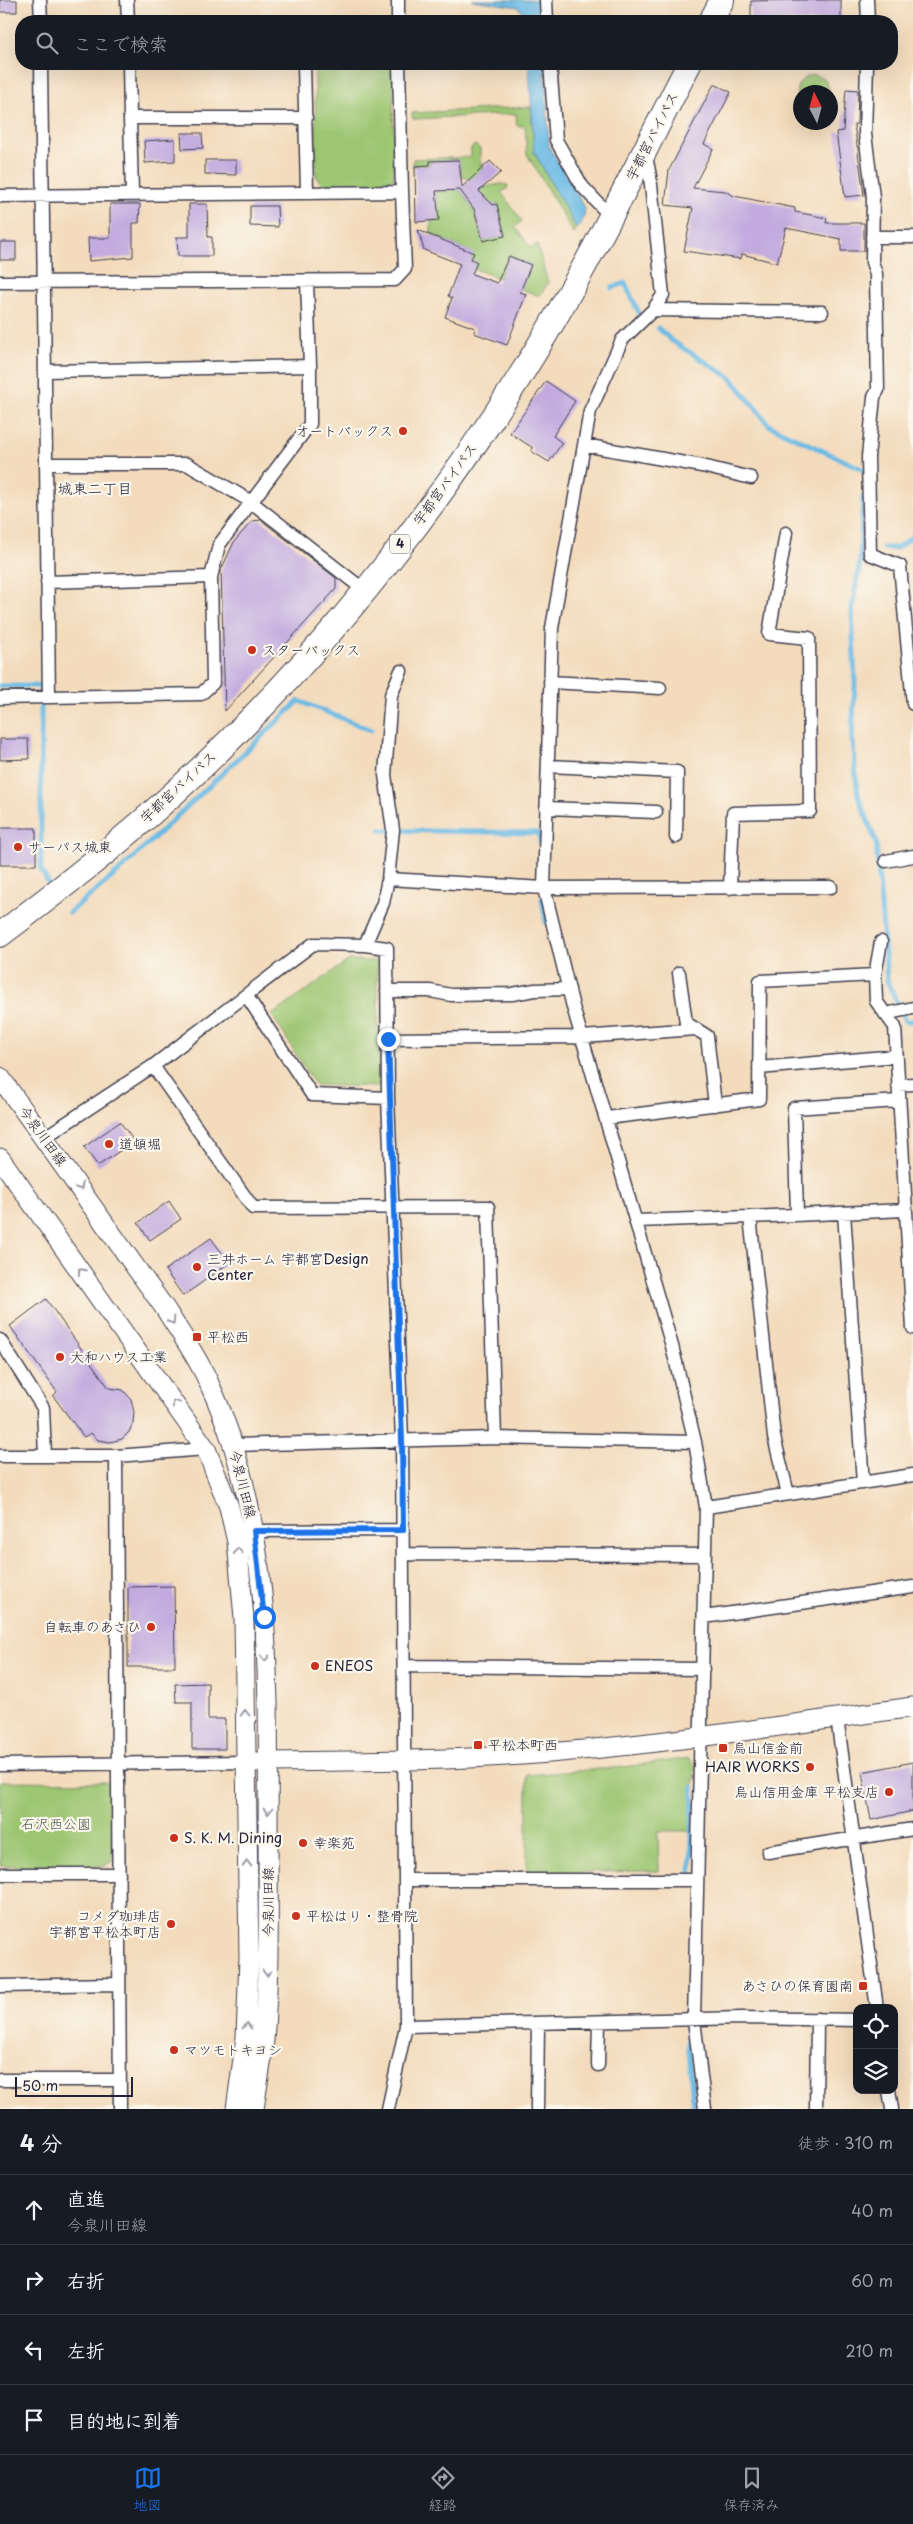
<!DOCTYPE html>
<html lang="ja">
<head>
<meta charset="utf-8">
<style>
	:root { --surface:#171b24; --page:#20242c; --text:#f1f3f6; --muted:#9ea1a6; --line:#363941; --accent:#1a73e8 }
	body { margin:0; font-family:"Playpen Sans","Klee One",sans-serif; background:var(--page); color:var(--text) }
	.controls { position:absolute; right:15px; bottom:15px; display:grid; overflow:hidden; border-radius:10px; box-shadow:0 5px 20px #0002 }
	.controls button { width:45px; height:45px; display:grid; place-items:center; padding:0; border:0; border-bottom:1px solid var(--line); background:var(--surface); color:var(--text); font:25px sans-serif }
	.compass { position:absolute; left:793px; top:85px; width:45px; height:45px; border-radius:50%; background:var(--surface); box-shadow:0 5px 20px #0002; rotate:354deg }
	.scale { position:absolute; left:15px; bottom:12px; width:118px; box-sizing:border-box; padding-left:5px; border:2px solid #22223b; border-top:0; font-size:14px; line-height:18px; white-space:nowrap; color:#22223b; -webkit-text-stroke:4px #fbf7ec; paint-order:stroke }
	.stop { position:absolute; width:15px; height:15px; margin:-11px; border:4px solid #1a73e8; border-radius:50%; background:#fff }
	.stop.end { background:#1a73e8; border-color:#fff; box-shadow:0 1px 5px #0008 }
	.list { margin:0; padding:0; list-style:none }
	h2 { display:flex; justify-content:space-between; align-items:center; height:65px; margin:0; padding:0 20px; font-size:21px }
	h2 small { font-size:16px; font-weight:400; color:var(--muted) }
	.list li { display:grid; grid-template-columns:32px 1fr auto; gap:15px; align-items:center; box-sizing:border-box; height:70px; padding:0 20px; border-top:1px solid var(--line) }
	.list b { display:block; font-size:19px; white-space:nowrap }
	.list p { margin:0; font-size:16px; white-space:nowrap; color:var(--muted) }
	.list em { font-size:16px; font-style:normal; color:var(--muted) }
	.icon { flex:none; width:28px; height:28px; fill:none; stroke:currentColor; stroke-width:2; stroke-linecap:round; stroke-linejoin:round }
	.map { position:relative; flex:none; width:913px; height:2109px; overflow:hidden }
	.search { position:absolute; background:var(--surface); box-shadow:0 5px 20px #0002; left:15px; right:15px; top:15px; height:55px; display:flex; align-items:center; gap:12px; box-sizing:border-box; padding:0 18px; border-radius:20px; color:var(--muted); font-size:19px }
	.sheet { height:345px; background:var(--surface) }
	nav { display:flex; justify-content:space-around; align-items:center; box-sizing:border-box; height:70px; border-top:1px solid var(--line); background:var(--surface); font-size:14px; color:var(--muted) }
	nav a { display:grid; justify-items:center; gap:2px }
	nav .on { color:var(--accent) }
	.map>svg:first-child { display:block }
	.green { fill:#9dc672; stroke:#607456 }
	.water { fill:#6abae5; stroke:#466e90 }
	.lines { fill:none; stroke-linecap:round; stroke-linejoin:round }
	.stream { stroke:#6abae5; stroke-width:5 }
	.building { fill:#c3abdf }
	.street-casing { stroke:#413e4e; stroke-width:15 }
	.secondary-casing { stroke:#413e4e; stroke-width:21 }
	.highway-casing { stroke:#413e4e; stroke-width:26 }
	.street { stroke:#fff; stroke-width:12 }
	.secondary { stroke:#fff; stroke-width:19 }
	.highway { stroke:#fff; stroke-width:24 }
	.oneway { stroke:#9c9ca7 }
	.route { stroke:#1a73e8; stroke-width:6 }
	.poi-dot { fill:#c8321e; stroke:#fbf7ec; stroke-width:2 }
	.labels { text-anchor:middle; stroke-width:4.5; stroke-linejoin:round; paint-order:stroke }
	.shield { fill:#fbf7ec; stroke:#636270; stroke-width:1 }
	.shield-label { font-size:12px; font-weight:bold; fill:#22223b }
	.street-label { font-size:14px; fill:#22223b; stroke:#fbf7ec }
	.poi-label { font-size:14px; fill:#22223b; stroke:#fbf7ec; text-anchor:start }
	.park-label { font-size:14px; fill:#4d5b4e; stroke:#fbf7ec }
	.neighbourhood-label { font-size:15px; fill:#22223b; stroke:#fbf7ec }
</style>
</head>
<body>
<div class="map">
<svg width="913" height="2109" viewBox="0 0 913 2109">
	<rect width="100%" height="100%" fill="#fbf7ec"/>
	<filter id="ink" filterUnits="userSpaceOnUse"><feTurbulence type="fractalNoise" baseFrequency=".02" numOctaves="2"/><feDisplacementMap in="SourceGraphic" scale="10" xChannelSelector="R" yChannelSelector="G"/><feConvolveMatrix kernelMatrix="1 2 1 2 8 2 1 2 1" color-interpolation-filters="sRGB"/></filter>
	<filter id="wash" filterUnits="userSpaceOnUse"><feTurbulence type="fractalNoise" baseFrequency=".0096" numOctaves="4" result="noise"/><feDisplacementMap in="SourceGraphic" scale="20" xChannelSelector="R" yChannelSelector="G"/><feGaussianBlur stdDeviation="1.12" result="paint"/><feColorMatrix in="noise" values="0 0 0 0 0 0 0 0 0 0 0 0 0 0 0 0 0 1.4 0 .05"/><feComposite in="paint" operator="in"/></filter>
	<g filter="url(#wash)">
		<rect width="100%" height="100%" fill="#f3dbbc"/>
		<!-- green -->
		<path class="green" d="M315,64H393L394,177L387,183L323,186L316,176Z
			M814,75L825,79L830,92H800V104C792,90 799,77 814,75Z
			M531,107L534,152L577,229L574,234L527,154L525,126H517L516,114L413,119L412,113Z
			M475,145L480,149V161L483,168L470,180L461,175L459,160L430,161V165L413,166V159L471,157V148Z
			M501,184L508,185L507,189L501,192L522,221L515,227L531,248L537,244L548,283L540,296L521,289L531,265L509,256L499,278L474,269L471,260L473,253L431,234V192L460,190L474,209L483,241L505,236L497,204L493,205L479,191L484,187Z
			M349,960L377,961L380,1087L315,1085L272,1015Z
			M689,1758L695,1766L691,1831H658L659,1871L527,1873V1775L624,1767Z
			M0,1781L106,1782L113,1788L112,1861L105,1866H0Z"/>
		<!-- water -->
		<path class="water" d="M472,0H541L543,21H527V17L518,7Z
			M529,64H545L549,147L585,208L584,216L577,229L534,152Z"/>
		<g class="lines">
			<!-- stream -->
			<path class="stream" d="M612,288L625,283L639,313
				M658,328L672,341L731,378L770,426L864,470V473
				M863,497L860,562L852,610L855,683L852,738L858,795L876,842L887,980L905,1021H913
				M883,548H897L913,536
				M0,686H41V870L50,886
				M380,830L539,833L540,843
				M542,899L546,922
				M69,913L118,872L299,701L371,730
				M691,1879L693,1787
				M688,2020V2050L694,2109"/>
		</g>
		<g id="blocks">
			<!-- building -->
			<path class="building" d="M0,0H17V12H0Z
				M791,0H841V21H751V1Z
				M714,84L731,92L704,144L713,149L693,188L725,191L734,196L795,208V212L827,218L826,223H864V251H841V239L786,228L777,263L742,254L741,259L684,251L693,208L665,205L669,170Z
				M846,89L858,90L857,124H854L864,195L845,197L836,132L843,131Z
				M181,133H202L203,148L182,149Z
				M175,139V161L145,163L144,141Z
				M205,160H236V175L205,174Z
				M459,160L462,187L490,161L501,172L479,191L493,205L497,204L505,236L483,241L474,209L460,190L436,191L439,220L416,222L415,166L430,165V161Z
				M110,204H140L139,223H133V257L89,261L88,238H110Z
				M189,204H207L208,237H212V256H178L177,237H189Z
				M250,206H277L278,227L250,226Z
				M418,230L474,253L471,259L477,262L472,274L497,283L509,256L531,265L520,292L526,294L507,345L474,333L475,328L445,317L452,298L448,296L460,264L424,250Z
				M0,242H16V260H0Z
				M546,381L575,401L553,436L562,443L549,462L531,451L533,448L510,433Z
				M261,520L336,578V589L225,711L221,570L234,542L252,521Z
				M0,739H28L29,759L0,760Z
				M0,828H36V865H0Z
				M120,1122L134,1141L98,1166L84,1147Z
				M169,1201L181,1219L150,1240L138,1223Z
				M211,1238L229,1263L183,1296L165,1270Z
				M46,1299L109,1388L123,1390L131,1399L134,1412L133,1423L129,1432L122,1439L110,1442L98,1440L91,1433L84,1437L53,1396L57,1392L10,1326Z
				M174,1586L175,1667H128V1587Z
				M208,1683V1719H225V1749H192V1702H176L175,1684Z
				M913,1762V1811L871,1820L862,1772Z"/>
		</g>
	</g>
	<g filter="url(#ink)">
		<use href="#blocks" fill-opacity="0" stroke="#413e4e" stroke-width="1"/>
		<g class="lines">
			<!-- street casing -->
			<g class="street-casing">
				<path id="street" d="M40,0L41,21
					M127,0L128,21
					M546,0L547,21
					M867,0L868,21
					M398,21V0
					M41,64L49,697
					M129,64L130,118
					M304,64L307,192
					M399,64L402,192
					M550,64L556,140L582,186L611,217
					M867,64L865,134L873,197L872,262L876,274L878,390L874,397L868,457L870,554L900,566L913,704
					M645,152L650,176L663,295L653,310L622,340L590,411L552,628L544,888L573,1007L672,1346L695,1442L706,1507L694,2020L705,2109
					M132,193L130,118H306
					M0,196L402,192L405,269L395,280L0,282
					M872,237H913
					M307,281L310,366
					M653,310L822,312
					M45,371L310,366V424L219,545L211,577L47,582
					M584,445L702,466L751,478
					M46,464H187L250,501L364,590
					M550,682L660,688
					M0,698L201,694L213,683L211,577
					M548,766L677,772L676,837
					M546,808L656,812
					M886,861L913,856
					M388,879L393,830L385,775L391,695L401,671
					M730,888L733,813L810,811L809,638L769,634L786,533
					M881,942L875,975L876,1001L895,1027L913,1328
					M679,973L686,1023L707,1036L715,1105
					M387,991H430L451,995L512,994L535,990L569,989
					M246,995L312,1095L388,1098
					M885,1014L913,1008
					M388,1039L582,1037L696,1029
					M153,1066L253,1208L488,1207L495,1438L695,1442
					M759,1068L896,1056
					M898,1085L913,1084
					M607,1118L759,1099L760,981L875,975
					M45,1137L153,1066L313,944L365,945
					M844,1213L863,1483
					M797,1215L794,1108L899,1101
					M636,1221L750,1217
					M0,1340L43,1408L45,1456
					M233,1445L495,1438
					M0,1456H116L206,1449
					M116,1456L120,2109
					M788,1494L774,1437L750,1217L905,1210
					M706,1507L913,1475
					M254,1531L403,1530
					M403,1554L705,1555
					M704,1617L913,1587
					M404,1666L703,1669
					M837,1718L877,2008
					M0,1765L246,1762
					M768,1852L913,1829
					M0,1874H119
					M406,1880H697
					M0,1986L118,1984
					M406,2026L743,2018L857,2020
					M598,2065L599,2022
					M0,2080H120
					M889,2090L892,2109
					M388,2109L406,2026L402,1440L388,1098L387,948L365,945L383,903L388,879L544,888L831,887
					M537,2109L538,2024
					M816,2109L817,2019"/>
			</g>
			<!-- secondary casing -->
			<g class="secondary-casing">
				<path id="secondary" d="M0,1077L166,1310C180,1333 197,1356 208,1381C273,1518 269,1682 268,1830C268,1899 270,1970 264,2040C262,2063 257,2086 254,2109
					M0,1158L206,1449L229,1507L237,1542L244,1618L249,1957L246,2037L236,2109
					M257,1762C354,1761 452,1761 549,1753C671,1743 792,1724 913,1707"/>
			</g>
			<!-- highway casing -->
			<g class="highway-casing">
				<path id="highway" d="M711,21L722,0
					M0,935C42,903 84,871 124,837C277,708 409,549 517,381C582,279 634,171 689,64"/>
			</g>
			<!-- street -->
			<use href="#street" class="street"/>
			<!-- secondary -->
			<use href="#secondary" class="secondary"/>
			<!-- highway -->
			<use href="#highway" class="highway"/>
		</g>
		<!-- one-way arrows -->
		<defs><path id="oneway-chevron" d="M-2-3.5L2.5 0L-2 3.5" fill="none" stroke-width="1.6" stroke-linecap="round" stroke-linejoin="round" transform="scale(1.25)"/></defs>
		<g class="oneway">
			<use href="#oneway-chevron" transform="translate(80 1187) rotate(55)"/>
			<use href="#oneway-chevron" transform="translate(81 1271) rotate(-126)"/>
			<use href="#oneway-chevron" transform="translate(172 1321) rotate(58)"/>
			<use href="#oneway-chevron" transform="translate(175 1403) rotate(-124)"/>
			<use href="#oneway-chevron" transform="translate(238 1551) rotate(-95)"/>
			<use href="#oneway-chevron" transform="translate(265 1658) rotate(88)"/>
			<use href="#oneway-chevron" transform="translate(245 1713) rotate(-91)"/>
			<use href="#oneway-chevron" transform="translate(268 1811) rotate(90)"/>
			<use href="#oneway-chevron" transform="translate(247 1864) rotate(-91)"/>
			<use href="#oneway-chevron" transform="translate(267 1973) rotate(92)"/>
			<use href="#oneway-chevron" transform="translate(247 2026) rotate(-88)"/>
		</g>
	</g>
	<g class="lines" filter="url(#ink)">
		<!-- route -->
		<path class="route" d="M264,1617L254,1531L403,1530L402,1440L388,1039"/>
	</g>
	<!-- markers -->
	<g class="poi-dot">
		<circle cx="403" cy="431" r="5"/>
		<circle cx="252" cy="650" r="5"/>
		<circle cx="18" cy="847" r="5"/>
		<circle cx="109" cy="1144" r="5"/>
		<circle cx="197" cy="1267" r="5"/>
		<rect x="192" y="1332" width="10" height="10" rx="2.5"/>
		<circle cx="60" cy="1357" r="5"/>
		<circle cx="151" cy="1627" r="5"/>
		<circle cx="315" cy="1666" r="5"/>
		<rect x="473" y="1740" width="10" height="10" rx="2.5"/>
		<rect x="718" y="1743" width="10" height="10" rx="2.5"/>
		<circle cx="810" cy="1767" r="5"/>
		<circle cx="889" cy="1792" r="5"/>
		<circle cx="174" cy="1838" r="5"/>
		<circle cx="303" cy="1843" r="5"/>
		<circle cx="296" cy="1916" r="5"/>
		<circle cx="171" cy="1924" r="5"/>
		<rect x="858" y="1981" width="10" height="10" rx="2.5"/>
		<circle cx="174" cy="2050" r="5"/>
	</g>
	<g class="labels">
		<!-- shield labels -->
		<rect class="shield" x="390" y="534.5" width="20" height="19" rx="4"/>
		<g class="shield-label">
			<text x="400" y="548">4</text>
		</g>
		<!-- street labels -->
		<g class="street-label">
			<text transform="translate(652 136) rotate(-63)" y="5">宇都宮バイパス</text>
			<text transform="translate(445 484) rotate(-54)" y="5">宇都宮バイパス</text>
			<text transform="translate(178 787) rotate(-43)" y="5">宇都宮バイパス</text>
			<text transform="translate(43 1136) rotate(54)" y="5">今泉川田線</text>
			<text transform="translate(243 1484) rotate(76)" y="5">今泉川田線</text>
			<text transform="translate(268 1902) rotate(-90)" y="5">今泉川田線</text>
		</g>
		<!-- poi labels -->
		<g class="poi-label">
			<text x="393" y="436" text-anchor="end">オートバックス</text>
			<text x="262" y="655">スターバックス</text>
			<text x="28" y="852">サーパス城東</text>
			<text x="119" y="1149">道頓堀</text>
			<text x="207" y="1264">三井ホーム 宇都宮Design<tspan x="207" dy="16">Center</tspan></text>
			<text x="207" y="1342">平松西</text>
			<text x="70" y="1362">大和ハウス工業</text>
			<text x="141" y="1632" text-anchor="end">自転車のあさひ</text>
			<text x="325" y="1671">ENEOS</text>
			<text x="488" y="1750">平松本町西</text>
			<text x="733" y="1753">烏山信金前</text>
			<text x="800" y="1772" text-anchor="end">HAIR WORKS</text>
			<text x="879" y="1797" text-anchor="end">烏山信用金庫 平松支店</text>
			<text x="184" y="1843">S. K. M. Dining</text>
			<text x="313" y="1848">幸楽苑</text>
			<text x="161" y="1921" text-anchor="end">コメダ珈琲店<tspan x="161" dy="16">宇都宮平松本町店</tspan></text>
			<text x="306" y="1921">平松はり・整骨院</text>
			<text x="853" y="1991" text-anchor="end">あさひの保育園南</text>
			<text x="184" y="2055">マツモトキヨシ</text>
		</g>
		<!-- park labels -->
		<g class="park-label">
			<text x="56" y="1829">石沢西公園</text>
		</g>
		<!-- neighbourhood labels -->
		<g class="neighbourhood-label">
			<text x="95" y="494">城東二丁目</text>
		</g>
	</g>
</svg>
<div class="controls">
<button><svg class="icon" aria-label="locate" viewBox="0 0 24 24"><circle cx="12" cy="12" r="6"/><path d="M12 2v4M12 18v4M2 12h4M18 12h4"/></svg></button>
<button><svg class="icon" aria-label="layers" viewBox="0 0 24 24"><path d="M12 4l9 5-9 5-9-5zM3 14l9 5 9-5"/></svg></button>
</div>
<svg class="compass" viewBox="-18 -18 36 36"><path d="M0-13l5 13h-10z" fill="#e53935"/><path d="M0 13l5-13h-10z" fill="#9ea1a6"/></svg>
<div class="scale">50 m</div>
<div class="stop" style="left:264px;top:1617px"></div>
<div class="stop end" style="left:388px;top:1039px"></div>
<div class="search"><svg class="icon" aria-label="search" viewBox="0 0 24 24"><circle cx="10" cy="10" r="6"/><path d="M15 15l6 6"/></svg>ここで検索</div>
</div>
<section class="sheet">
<h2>4 分<small>徒歩 · 310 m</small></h2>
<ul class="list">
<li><svg class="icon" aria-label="ahead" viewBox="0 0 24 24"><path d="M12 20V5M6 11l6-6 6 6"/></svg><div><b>直進</b><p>今泉川田線</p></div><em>40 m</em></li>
<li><svg class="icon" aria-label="right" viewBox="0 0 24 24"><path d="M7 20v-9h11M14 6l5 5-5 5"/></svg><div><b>右折</b></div><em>60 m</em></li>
<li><svg class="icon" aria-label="left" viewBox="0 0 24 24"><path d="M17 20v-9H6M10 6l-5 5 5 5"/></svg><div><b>左折</b></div><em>210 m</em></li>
<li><svg class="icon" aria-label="arrive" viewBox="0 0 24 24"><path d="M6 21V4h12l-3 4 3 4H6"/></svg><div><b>目的地に到着</b></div></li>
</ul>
</section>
<nav>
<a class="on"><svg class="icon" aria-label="map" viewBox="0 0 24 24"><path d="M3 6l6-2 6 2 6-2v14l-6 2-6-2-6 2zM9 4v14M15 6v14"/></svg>地図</a>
<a><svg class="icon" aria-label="directions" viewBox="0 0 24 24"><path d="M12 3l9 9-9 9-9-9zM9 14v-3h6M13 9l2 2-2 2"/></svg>経路</a>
<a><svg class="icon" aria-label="saved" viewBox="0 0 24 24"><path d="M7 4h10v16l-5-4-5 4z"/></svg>保存済み</a>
</nav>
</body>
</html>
